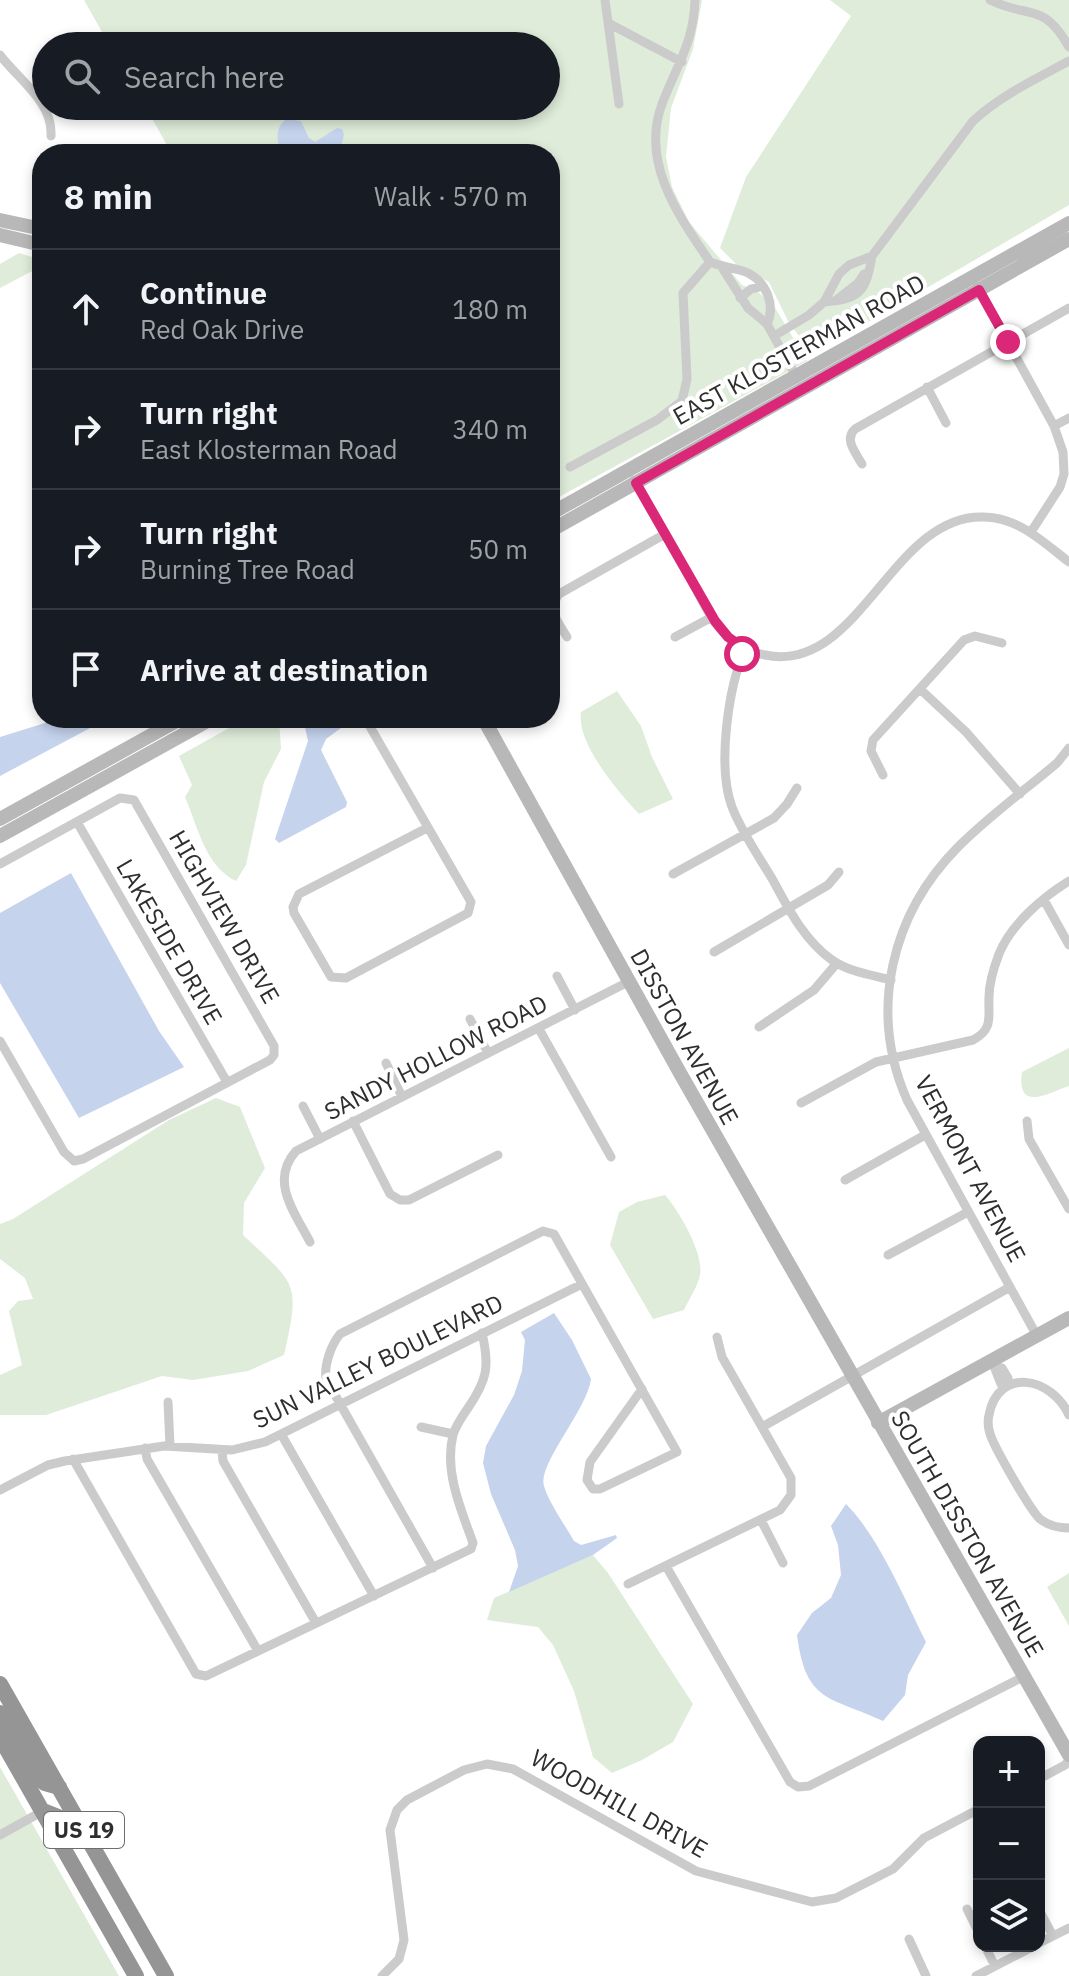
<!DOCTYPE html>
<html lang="en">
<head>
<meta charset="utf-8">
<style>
	:root { --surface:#171b24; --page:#20242c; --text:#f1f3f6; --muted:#9ea1a6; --line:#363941 }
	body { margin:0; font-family:"IBM Plex Sans",sans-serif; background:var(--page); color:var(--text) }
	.controls { position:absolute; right:24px; bottom:24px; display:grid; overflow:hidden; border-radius:16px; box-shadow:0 4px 12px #0003 }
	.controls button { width:72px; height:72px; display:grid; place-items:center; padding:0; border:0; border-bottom:2px solid var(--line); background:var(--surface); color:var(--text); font:40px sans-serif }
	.stop { position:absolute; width:24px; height:24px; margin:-18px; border:6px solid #db2777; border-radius:50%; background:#fff }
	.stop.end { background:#db2777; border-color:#fff; box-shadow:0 2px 8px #0008 }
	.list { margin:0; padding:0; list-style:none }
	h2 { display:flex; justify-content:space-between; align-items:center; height:104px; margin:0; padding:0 32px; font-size:34px }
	h2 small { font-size:26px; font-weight:400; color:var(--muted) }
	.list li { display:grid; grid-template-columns:52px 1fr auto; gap:24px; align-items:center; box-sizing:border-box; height:120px; padding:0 32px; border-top:2px solid var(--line) }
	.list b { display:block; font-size:30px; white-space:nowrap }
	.list p { margin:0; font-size:26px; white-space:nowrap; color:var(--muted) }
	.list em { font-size:26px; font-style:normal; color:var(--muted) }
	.icon { flex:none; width:44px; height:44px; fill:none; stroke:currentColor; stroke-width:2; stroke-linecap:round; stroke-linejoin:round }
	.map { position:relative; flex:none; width:1069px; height:1976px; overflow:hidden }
	.search { position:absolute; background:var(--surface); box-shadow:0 4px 12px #0003; left:32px; top:32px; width:528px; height:88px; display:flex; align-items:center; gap:20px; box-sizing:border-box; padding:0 28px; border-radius:44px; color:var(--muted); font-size:30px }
	.panel { position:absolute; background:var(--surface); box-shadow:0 4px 12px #0003; left:32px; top:144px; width:528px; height:584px; border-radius:32px }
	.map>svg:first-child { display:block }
	.green { fill:#dfecda }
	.water { fill:#c5d3ed }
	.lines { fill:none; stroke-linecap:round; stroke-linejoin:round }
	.street { stroke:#cbcbcb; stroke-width:9 }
	.secondary { stroke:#b8b8b8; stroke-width:14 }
	.highway { stroke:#959595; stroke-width:16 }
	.route { stroke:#db2777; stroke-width:10 }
	.labels { text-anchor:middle; stroke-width:8; stroke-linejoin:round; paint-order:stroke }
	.shield { fill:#fff; stroke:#6d6d6d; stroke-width:2 }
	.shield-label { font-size:22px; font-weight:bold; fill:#2e2e2e }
	.street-label { font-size:24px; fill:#2e2e2e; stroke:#fff }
</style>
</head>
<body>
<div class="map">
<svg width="1069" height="1976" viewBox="0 0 1069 1976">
	<rect width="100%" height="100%" fill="#fff"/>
	<!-- green -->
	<path class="green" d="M84,0H702L693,49L671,108L666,157L672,187L689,222L742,285L757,291L774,306L807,361L550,502V154H172L145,106H546V46H110Z
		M830,0H1069V205L870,321L809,349L789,323L769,282L740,268L720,248L746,177L851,16Z
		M19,253L42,260V266L0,288V264Z
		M617,691L641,726L652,757L673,799L639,814C619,793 576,743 581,712Z
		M247,718H279L281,749L264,782L246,865L236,881C205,866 198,827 185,797L192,785L179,756Z
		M1069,1048V1086C1050,1092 1016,1114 1022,1072Z
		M216,1098L240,1107L265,1168L244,1203L243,1235C296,1285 301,1281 284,1355L248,1371L193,1380L162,1376L46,1415H0V1375L22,1365L9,1311L18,1301L33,1299L25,1278L0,1259V1224L13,1219L169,1120Z
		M665,1195C679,1211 704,1253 700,1275C698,1286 689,1299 684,1310L653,1319L610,1245L619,1212L637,1202Z
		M593,1555L608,1573L693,1704L673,1742L642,1760L612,1773L593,1757L574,1691L553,1645L538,1627L487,1620L494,1598Z
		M1069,1573V1626L1047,1587Z
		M0,1767L119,1976H0Z"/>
	<!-- water -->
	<path class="water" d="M286,119L301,121L309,138L315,142L337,128L342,129L344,135L339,154H282C276,142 275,128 286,119Z
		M61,718H109L0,776V737Z
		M303,718L340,719L341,728L326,739L321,750L347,802L346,807L279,843L275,839L308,741Z
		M71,873L159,1031L184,1067L79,1118L0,983V913Z
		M554,1313L572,1340L591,1379C587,1410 537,1465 544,1486C549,1503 565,1525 574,1541L581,1545L616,1535L617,1538L593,1555L509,1592L518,1566L515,1550L491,1494L483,1463L486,1446L514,1395L522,1371L525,1340L521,1332Z
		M846,1504C879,1537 905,1600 926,1642L908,1675L905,1695L883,1721C830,1696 806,1704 797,1635L812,1613L831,1598L841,1575L838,1545L831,1526Z"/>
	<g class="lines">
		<!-- street -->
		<path class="street" d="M605,0L619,104
			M695,0C694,42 676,67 662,104C640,163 679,216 710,262C722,267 737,268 748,273C766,282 776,305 767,324
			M990,0C1029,19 1043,1 1069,47
			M610,24L682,62
			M0,55C19,80 53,102 51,136
			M721,266L748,308L767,324L797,378
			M977,286L1054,426L1063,452L1064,474L1060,487L1031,532
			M740,298L751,289L763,286
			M835,301L858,283L864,274
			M824,302C861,299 866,291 872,256L973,121C1001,95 1036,79 1069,61
			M774,336L809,315L824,302L839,274L849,265L872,256
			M927,387L946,423
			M1054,426L1069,418
			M862,464C855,452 844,439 855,429L1069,308
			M570,467L657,420L682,401L687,379L683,293L710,262
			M634,480C653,513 672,547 691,580C701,597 709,618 723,632C735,645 747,651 765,655C860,675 892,512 985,517C1019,518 1043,542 1069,562
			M567,637C558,622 547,611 559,594L665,534
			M675,637L712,617
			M745,649C728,688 717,767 732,807C742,833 760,858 774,882C789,910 805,941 832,960C849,972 872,975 891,980
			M920,689L966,732L1020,794
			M365,718L471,902L468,913L346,978L331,977L294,913L293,907L299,894L427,828
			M883,775L871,751L873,740L964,640L975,636L1002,643
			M77,822L227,1082
			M0,864L120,798L134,800L274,1046V1055L270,1060L83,1159L74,1161L64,1152L0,1041
			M673,874L774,818L787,804L797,788
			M1044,900L1069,945
			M714,952L828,885L839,872
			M557,976L575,1010
			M470,1019L488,1053
			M759,1027L814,990L837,963
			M539,1029L611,1157
			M386,1063L402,1097
			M801,1103L876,1062L973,1040C994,1029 988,1016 989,997C989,982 994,967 999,954C1011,924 1043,897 1069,881
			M303,1106L320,1139
			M353,1121L390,1194L400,1200H409L498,1155
			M1027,1121L1029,1139L1069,1209
			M845,1180L925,1135
			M310,1242C295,1213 269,1181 296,1151L628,982
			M888,1255L968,1212
			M1037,1336L907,1100C868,1011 891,914 959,846C989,816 1025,790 1057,763L1069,748
			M992,1361L1001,1384L1006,1383L1008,1378L1002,1368L995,1367
			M168,1402L170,1446
			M1069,1415C1051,1376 998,1367 989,1415C987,1423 989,1432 992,1439C998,1453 1030,1510 1040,1519C1049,1526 1058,1528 1069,1528
			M421,1427L453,1434
			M762,1427L1010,1287
			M281,1434L374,1596
			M145,1448L147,1459L258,1651
			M222,1450L223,1461L316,1623
			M73,1459L196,1674L206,1676L471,1549L473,1543C461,1509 444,1472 453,1435C456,1425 462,1417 468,1408C487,1380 490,1367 482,1333
			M0,1490L48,1465L65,1461L164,1446L232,1450L265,1442L582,1284
			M761,1520L783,1563
			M666,1566L790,1782L798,1787L809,1786L1023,1677
			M433,1568L326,1379C324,1365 331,1345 340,1334L543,1231L554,1234L677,1452L600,1489H593L587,1480L590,1462L642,1389
			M628,1584L780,1510L791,1495V1478L722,1357L717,1337
			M1039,1779L1065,1765L1069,1760
			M0,1835L43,1811
			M967,1909L979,1933
			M1039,1910L1053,1936
			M909,1939L926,1976
			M1039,1943L1069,1928
			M985,1946L995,1966
			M382,1976L399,1959L404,1940L390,1830L397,1810L407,1800L464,1770L487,1764L513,1769L696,1871L812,1902L836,1898L893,1869L924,1838L979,1809
			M976,1976L1034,1946"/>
		<!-- secondary -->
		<path class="secondary" d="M0,220L42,229
			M0,235L42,245
			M550,514L1069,223
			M550,531L1069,239
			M483,718L680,1073L1069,1755
			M0,819L182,718
			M0,836L213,718
			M878,1423L1069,1318"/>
		<!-- highway -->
		<path class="highway" d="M0,1684L166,1976
			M0,1713L39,1778L45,1783L59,1787
			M0,1737L136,1976
			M43,1811L63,1819L78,1841"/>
	</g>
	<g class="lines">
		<!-- route -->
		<path class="route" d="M742,654L745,649L728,637L715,621L636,483L979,290L1008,342"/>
	</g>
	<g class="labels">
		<!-- shield labels -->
		<rect class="shield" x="44" y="1812" width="80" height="36" rx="6"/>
		<g class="shield-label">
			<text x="84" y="1838">US 19</text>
		</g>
		<!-- street labels -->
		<g class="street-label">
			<text transform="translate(799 350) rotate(-29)" y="8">EAST KLOSTERMAN ROAD</text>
			<text transform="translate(224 917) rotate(60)" y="8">HIGHVIEW DRIVE</text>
			<text transform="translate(169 942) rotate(60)" y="8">LAKESIDE DRIVE</text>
			<text transform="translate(684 1037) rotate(61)" y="8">DISSTON AVENUE</text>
			<text transform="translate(436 1058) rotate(-27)" y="8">SANDY HOLLOW ROAD</text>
			<text transform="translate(970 1169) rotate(62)" y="8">VERMONT AVENUE</text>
			<text transform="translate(378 1362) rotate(-26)" y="8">SUN VALLEY BOULEVARD</text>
			<text transform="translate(967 1534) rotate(60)" y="8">SOUTH DISSTON AVENUE</text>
			<text transform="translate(619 1804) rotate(29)" y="8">WOODHILL DRIVE</text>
		</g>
	</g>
</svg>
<div class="controls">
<button>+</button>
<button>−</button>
<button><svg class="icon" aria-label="layers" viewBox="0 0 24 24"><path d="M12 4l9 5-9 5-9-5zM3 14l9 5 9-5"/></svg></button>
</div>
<div class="stop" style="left:742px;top:654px"></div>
<div class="stop end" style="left:1008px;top:342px"></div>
<div class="search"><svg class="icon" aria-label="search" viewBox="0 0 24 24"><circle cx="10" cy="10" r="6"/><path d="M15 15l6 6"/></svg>Search here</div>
<section class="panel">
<h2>8 min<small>Walk · 570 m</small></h2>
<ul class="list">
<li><svg class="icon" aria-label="ahead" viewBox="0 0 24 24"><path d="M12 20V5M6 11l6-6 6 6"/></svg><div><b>Continue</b><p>Red Oak Drive</p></div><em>180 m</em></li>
<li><svg class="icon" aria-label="right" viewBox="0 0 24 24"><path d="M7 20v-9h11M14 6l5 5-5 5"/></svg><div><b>Turn right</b><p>East Klosterman Road</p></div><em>340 m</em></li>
<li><svg class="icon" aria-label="right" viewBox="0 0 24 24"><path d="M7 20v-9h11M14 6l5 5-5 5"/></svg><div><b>Turn right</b><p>Burning Tree Road</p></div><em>50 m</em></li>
<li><svg class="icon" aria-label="arrive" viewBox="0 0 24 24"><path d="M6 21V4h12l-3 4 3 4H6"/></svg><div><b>Arrive at destination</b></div></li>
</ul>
</section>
</div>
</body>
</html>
